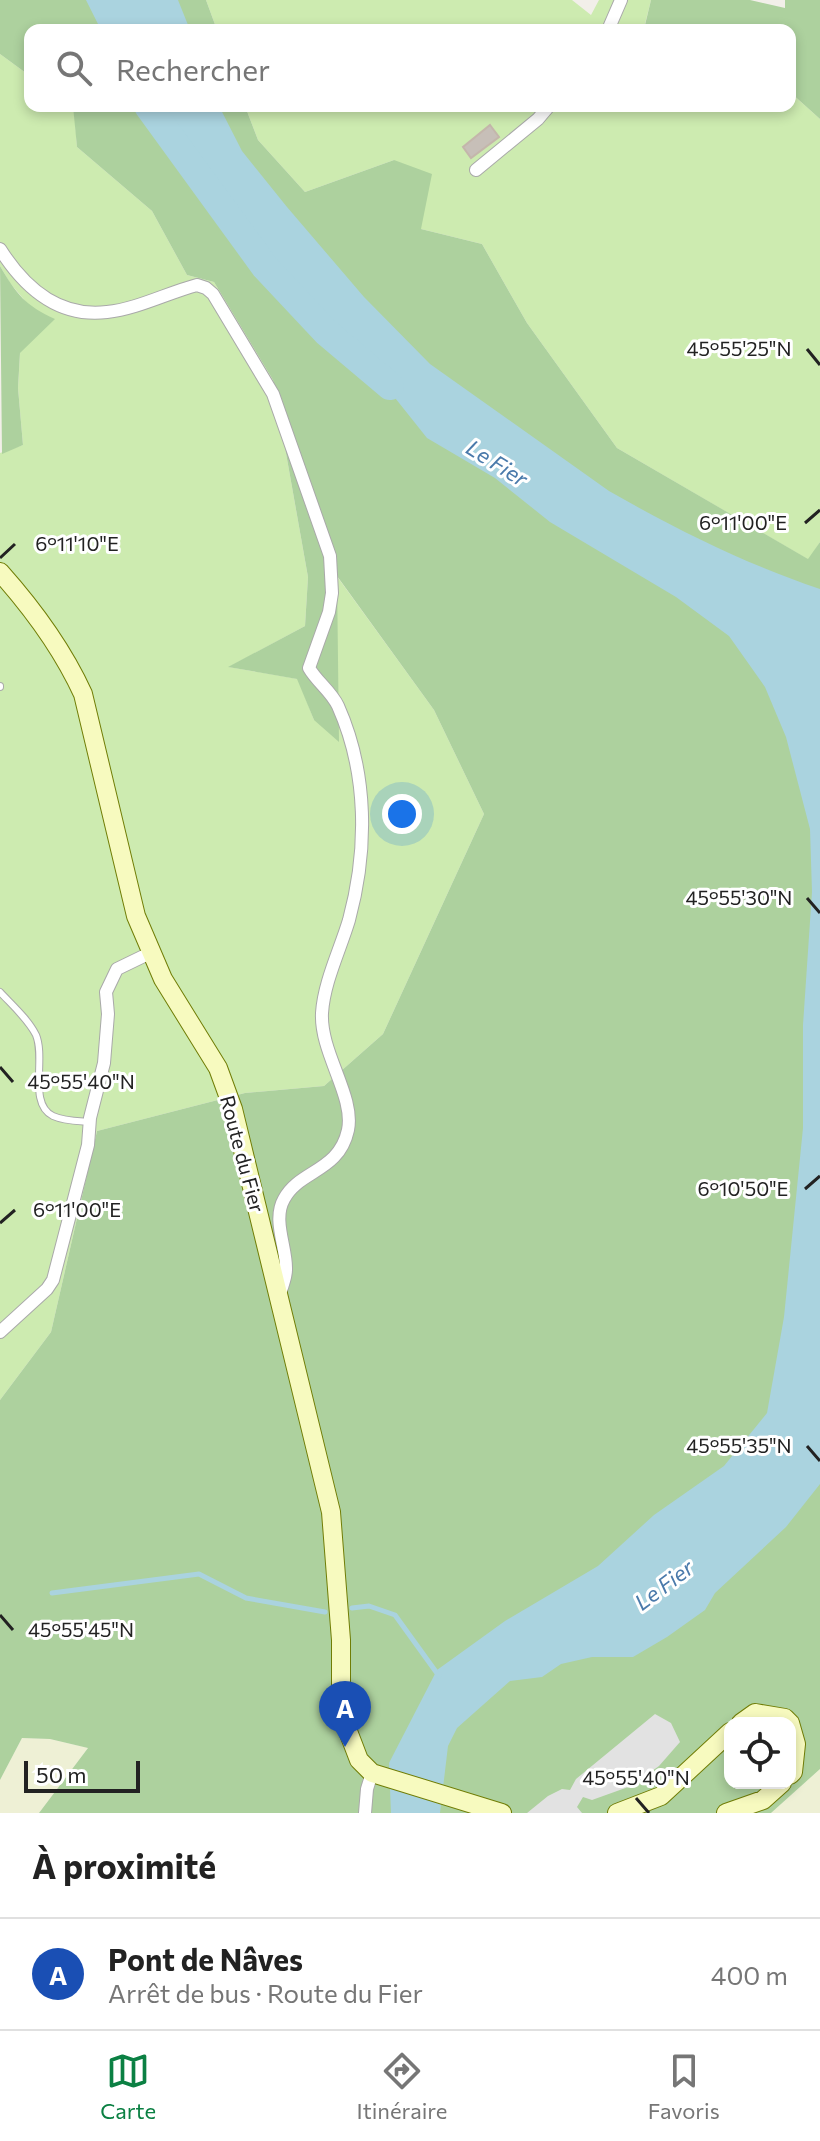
<!DOCTYPE html>
<html lang="fr">
<head>
<meta charset="utf-8">
<style>
	:root { --surface:#fff; --page:#f6f6f6; --text:#222; --muted:#767676; --line:#e0e0e0; --accent:#0b8043 }
	body { margin:0; font-family:Commissioner,sans-serif; background:var(--page); color:var(--text) }
	.controls { position:absolute; right:24px; bottom:24px; display:grid; overflow:hidden; border-radius:16px; box-shadow:0 4px 12px #0003 }
	.controls button { width:72px; height:72px; display:grid; place-items:center; padding:0; border:0; border-bottom:2px solid var(--line); background:var(--surface); color:var(--text); font:40px sans-serif }
	.scale { position:absolute; left:24px; bottom:20px; width:116px; box-sizing:border-box; padding-left:8px; border:4px solid #222; border-top:0; font-size:22px; line-height:28px; white-space:nowrap; color:#222; -webkit-text-stroke:6px #fff; paint-order:stroke }
	.you { position:absolute; left:402px; top:814px; width:28px; height:28px; margin:-20px; border:6px solid #fff; border-radius:50%; background:#1a73e8; box-shadow:0 0 0 12px #1a73e833 }
	.badge { display:grid; place-items:center; width:52px; height:52px; border-radius:50%; background:var(--accent); color:#fff; font-size:26px; font-weight:700 }
	.pin { position:absolute; translate:-50% -66px; filter:drop-shadow(0 2px 4px #0008) }
	.pin::after { content:''; position:absolute; top:42px; width:28px; height:24px; background:inherit; clip-path:polygon(0 0,100% 0,50% 100%) }
	.list { margin:0; padding:0; list-style:none }
	h2 { display:flex; justify-content:space-between; align-items:center; height:104px; margin:0; padding:0 32px; font-size:34px }
	h2 small { font-size:26px; font-weight:400; color:var(--muted) }
	.list li { display:grid; grid-template-columns:52px 1fr auto; gap:24px; align-items:center; box-sizing:border-box; height:112px; padding:0 32px; border-top:2px solid var(--line) }
	.list b { display:block; font-size:30px; white-space:nowrap }
	.list p { margin:0; font-size:26px; white-space:nowrap; color:var(--muted) }
	.list em { font-size:26px; font-style:normal; color:var(--muted) }
	.icon { flex:none; width:44px; height:44px; fill:none; stroke:currentColor; stroke-width:2; stroke-linecap:round; stroke-linejoin:round }
	.map { position:relative; flex:none; width:820px; height:1813px; overflow:hidden }
	.search { position:absolute; background:var(--surface); box-shadow:0 4px 12px #0003; left:24px; right:24px; top:24px; height:88px; display:flex; align-items:center; gap:20px; box-sizing:border-box; padding:0 28px; border-radius:16px; color:var(--muted); font-size:30px }
	.sheet { height:216px; background:var(--surface) }
	nav { display:flex; justify-content:space-around; align-items:center; box-sizing:border-box; height:112px; border-top:2px solid var(--line); background:var(--surface); font-size:22px; color:var(--muted) }
	nav a { display:grid; justify-items:center; gap:4px }
	nav .on { color:var(--accent) }
	.map>svg:first-child { display:block }
	.farmland { fill:#eef0d5 }
	.grass { fill:#cdebb0 }
	.forest { fill:#add19e; fill-rule:evenodd }
	.parking { fill:#e2e2e2 }
	.water { fill:#aad3df }
	.lines { fill:none; stroke-linecap:round; stroke-linejoin:round }
	.stream { stroke:#aad3df; stroke-width:5 }
	.river { stroke:#aad3df; stroke-width:28 }
	.building { fill:#c7bfb8; stroke:#c4b6ab; stroke-width:2 }
	.service-casing { stroke:#a9a9a9; stroke-width:8 }
	.minor-casing { stroke:#a9a9a9; stroke-width:14 }
	.secondary-casing { stroke:#707d05; stroke-width:20 }
	.service { stroke:#fff; stroke-width:6 }
	.minor { stroke:#fff; stroke-width:12 }
	.secondary { stroke:#f7fabf; stroke-width:18 }
	.ticks { fill:none; stroke:#222; stroke-width:3 }
	.labels { text-anchor:middle; stroke-width:6; stroke-linejoin:round; paint-order:stroke }
	.street-label { font-size:20px; fill:#222; stroke:#fff }
	.water-label { font-size:22px; font-style:italic; fill:#4a7aab; stroke:#fff }
	.ticks-label { font-size:20px; text-anchor:middle; fill:#222; stroke:#fff; stroke-width:6; stroke-linejoin:round; paint-order:stroke }
</style>
</head>
<body>
<div class="map">
<svg width="820" height="1813" viewBox="0 0 820 1813">
	<rect width="100%" height="100%" fill="#f2efe9"/>
	<!-- farmland -->
	<path class="farmland" d="M22,1738L50,1739L88,1748L39,1813H0V1780Z
		M820,1769V1813H771Z"/>
	<!-- grass -->
	<path class="grass" d="M206,0H572L591,15L599,0H651L645,24L658,30H217Z
		M0,54L30,76V106H74L77,147L152,211L187,275L214,282L273,380L308,577L305,626L229,667L298,679L314,720L336,575L434,710L484,814L383,1034L324,1086L245,1093L97,1131L51,1332L0,1400V453L23,445L18,388L20,353L31,308L10,283L0,266Z
		M790,92L820,119V542L809,560L617,448L527,323L482,244L421,229L394,160L305,192L258,140L245,106H790Z"/>
	<!-- forest -->
	<path class="forest" d="M0,0H206L217,30H30V76L0,54Z
		M651,0H750L785,8V0H820V119L790,92V30H658L645,25Z
		M73,106H245L258,140L305,192L394,160L432,174L421,229L482,244L527,323L617,448L808,559L820,542V1769L771,1813H39L88,1748L50,1739L22,1738L0,1780V1400L51,1332L97,1131L245,1093L324,1086L383,1034L484,814L434,710L337,576L339,742L314,720L297,679L228,667L305,626L308,577L273,380L214,282L187,275L152,211L77,147ZM730,1723H790V1783H730Z
		M0,266C17,295 25,305 55,319L20,353L18,388L23,445L2,454Z"/>
	<!-- parking -->
	<path class="parking" d="M655,1714L671,1723L680,1742L659,1766L631,1786L592,1800L583,1797L577,1807L582,1813H527L548,1796L562,1789L570,1790L576,1779Z"/>
	<!-- water -->
	<path class="water" d="M86,0H178L190,30H101Z
		M153,106H219L242,151L287,207L364,297L430,364L609,491C677,530 746,564 820,589V1484L786,1527L715,1593L705,1610L667,1637L633,1657H592L561,1664L542,1677L510,1681L457,1728L448,1746L440,1813H391L389,1763L437,1670L505,1621L598,1566L654,1515L724,1466L767,1413L784,1317L803,1128V1025L812,892L810,829L786,737L765,687L729,636L676,597L550,522L495,478L427,438L380,379L327,331L266,266L207,174Z"/>
	<g class="lines">
		<!-- stream -->
		<path class="stream" d="M52,1593L199,1574L246,1598L325,1612
			M352,1608L369,1606L395,1615L439,1676"/>
		<!-- river -->
		<path class="river" d="M148,106L265,267L326,332L390,386"/>
	</g>
	<!-- building -->
	<path class="building" d="M490,125L499,137L471,158L463,147Z"/>
	<g class="lines">
		<!-- service casing -->
		<g class="service-casing">
			<path id="service" d="M0,686V687
				M0,992C12,1005 28,1019 36,1035C46,1059 28,1104 53,1116C64,1121 78,1121 90,1122"/>
		</g>
		<!-- minor casing -->
		<g class="minor-casing">
			<path id="minor" d="M608,30L621,0
				M476,170L538,119L549,106
				M0,249C24,287 58,318 107,312C137,309 167,293 197,285L206,288L213,294L273,394L330,556L332,593L329,612L309,668C317,682 331,691 338,706C368,773 368,850 349,920C340,950 324,982 322,1013C320,1053 355,1096 348,1130C339,1172 299,1170 284,1199C272,1220 287,1248 286,1270C286,1278 282,1286 280,1294
				M0,1332L47,1289L53,1280L88,1145L90,1118L104,1063L108,1014L106,992L117,969L150,953
				M365,1813L367,1789L372,1773"/>
		</g>
		<!-- secondary casing -->
		<g class="secondary-casing">
			<path id="secondary" d="M0,572C33,609 62,648 83,694L136,916L163,979L218,1068L233,1109L331,1512L341,1640V1713L359,1760L372,1773L502,1813
				M741,1723L755,1713L785,1718L790,1723
				M790,1723L796,1744L793,1772L790,1775
				M617,1813L661,1796L730,1732
				M726,1813L763,1800L782,1783"/>
		</g>
		<!-- service -->
		<use href="#service" class="service"/>
		<!-- minor -->
		<use href="#minor" class="minor"/>
		<!-- secondary -->
		<use href="#secondary" class="secondary"/>
	</g>
	<!-- ticks -->
	<path class="ticks" d="M807,349L820,365M805,523L820,510M0,558L15,544M807,898L820,913M0,1067L13,1082M805,1189L820,1176M0,1223L15,1210M807,1446L820,1461M0,1615L13,1630M636,1798L649,1813"/>
	<g class="labels">
		<!-- street labels -->
		<g class="street-label">
			<text transform="translate(242 1154) rotate(75)" y="7">Route du Fier</text>
		</g>
		<!-- water labels -->
		<g class="water-label">
			<text transform="translate(497 463) rotate(32)" y="8">Le Fier</text>
			<text transform="translate(664 1585) rotate(-37)" y="8">Le Fier</text>
		</g>
	</g>
	<g class="ticks-label">
		<text x="739" y="356">45°55'25"N</text>
		<text x="743" y="530">6°11'00"E</text>
		<text x="77" y="551">6°11'10"E</text>
		<text x="739" y="905">45°55'30"N</text>
		<text x="81" y="1089">45°55'40"N</text>
		<text x="743" y="1196">6°10'50"E</text>
		<text x="77" y="1217">6°11'00"E</text>
		<text x="739" y="1453">45°55'35"N</text>
		<text x="81" y="1637">45°55'45"N</text>
		<text x="636" y="1785">45°55'40"N</text>
	</g>
</svg>
<div class="controls">
<button><svg class="icon" aria-label="locate" viewBox="0 0 24 24"><circle cx="12" cy="12" r="6"/><path d="M12 2v4M12 18v4M2 12h4M18 12h4"/></svg></button>
</div>
<div class="scale">50 m</div>
<div class="you"></div>
<div class="pin badge" style="left:345px;top:1747px;background:#1a4fb4">A</div>
<div class="search"><svg class="icon" aria-label="search" viewBox="0 0 24 24"><circle cx="10" cy="10" r="6"/><path d="M15 15l6 6"/></svg>Rechercher</div>
</div>
<section class="sheet">
<h2>À proximité<small></small></h2>
<ul class="list">
<li><span class="badge" style="background:#1a4fb4">A</span><div><b>Pont de Nâves</b><p>Arrêt de bus · Route du Fier</p></div><em>400 m</em></li>
</ul>
</section>
<nav>
<a class="on"><svg class="icon" aria-label="map" viewBox="0 0 24 24"><path d="M3 6l6-2 6 2 6-2v14l-6 2-6-2-6 2zM9 4v14M15 6v14"/></svg>Carte</a>
<a><svg class="icon" aria-label="directions" viewBox="0 0 24 24"><path d="M12 3l9 9-9 9-9-9zM9 14v-3h6M13 9l2 2-2 2"/></svg>Itinéraire</a>
<a><svg class="icon" aria-label="saved" viewBox="0 0 24 24"><path d="M7 4h10v16l-5-4-5 4z"/></svg>Favoris</a>
</nav>
</body>
</html>
